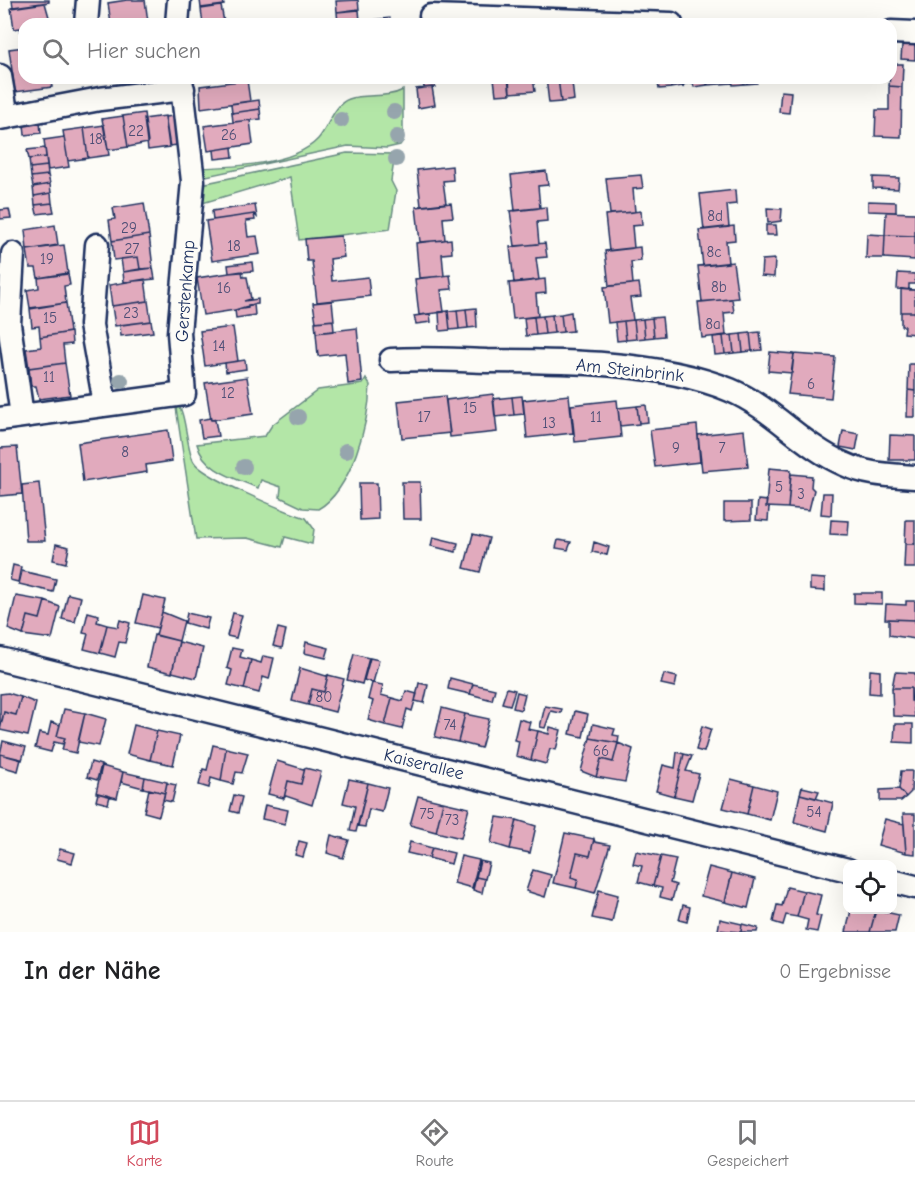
<!DOCTYPE html>
<html lang="de">
<head>
<meta charset="utf-8">
<style>
	:root { --surface:#fff; --page:#f2f2f2; --text:#202124; --muted:#757577; --line:#e0e0e0; --accent:#d1495b }
	body { margin:0; font-family:"Comic Neue",sans-serif; background:var(--page); color:var(--text) }
	.controls { position:absolute; right:18px; bottom:18px; display:grid; overflow:hidden; border-radius:12px; box-shadow:0 6px 24px #0002 }
	.controls button { width:54px; height:54px; display:grid; place-items:center; padding:0; border:0; border-bottom:2px solid var(--line); background:var(--surface); color:var(--text); font:30px sans-serif }
	.list { margin:0; padding:0; list-style:none }
	h2 { display:flex; justify-content:space-between; align-items:center; height:78px; margin:0; padding:0 24px; font-size:26px }
	h2 small { font-size:20px; font-weight:400; color:var(--muted) }
	.icon { flex:none; width:33px; height:33px; fill:none; stroke:currentColor; stroke-width:2; stroke-linecap:round; stroke-linejoin:round }
	.map { position:relative; flex:none; width:915px; height:932px; overflow:hidden }
	.search { position:absolute; background:var(--surface); box-shadow:0 6px 24px #0002; left:18px; right:18px; top:18px; height:66px; display:flex; align-items:center; gap:15px; box-sizing:border-box; padding:0 21px; border-radius:18px; color:var(--muted); font-size:22px }
	.sheet { height:168px; background:var(--surface) }
	nav { display:flex; justify-content:space-around; align-items:center; box-sizing:border-box; height:84px; border-top:2px solid var(--line); background:var(--surface); font-size:16px; color:var(--muted) }
	nav a { display:grid; justify-items:center; gap:3px }
	nav .on { color:var(--accent) }
	.map>svg:first-child { display:block }
	.green { fill:#b3e6a7; stroke:#678a82; stroke-width:1.5 }
	.building { fill:#e1aabd; stroke:#1b2f5e; stroke-width:1.5 }
	.lines { fill:none; stroke-linecap:round; stroke-linejoin:round }
	.minor-casing { stroke:#1b2f5e; stroke-width:27 }
	.minor { stroke:#fdfcf7; stroke-width:22 }
	.tree { fill:#96a5ad }
	.labels { text-anchor:middle; stroke-width:6; stroke-linejoin:round; paint-order:stroke }
	.number-label { font-size:15px; fill:#4c4e76 }
	.street-label { font-size:18px; fill:#1b2f5e; stroke:#fdfcf7 }
</style>
</head>
<body>
<div class="map">
<svg width="915" height="932" viewBox="0 0 915 932">
	<rect width="100%" height="100%" fill="#fdfcf7"/>
	<filter id="ink" filterUnits="userSpaceOnUse"><feTurbulence type="fractalNoise" baseFrequency=".0167" numOctaves="2"/><feDisplacementMap in="SourceGraphic" scale="12" xChannelSelector="R" yChannelSelector="G"/><feConvolveMatrix kernelMatrix="1 2 1 2 8 2 1 2 1" color-interpolation-filters="sRGB"/></filter>
	<g filter="url(#ink)">
		<!-- green -->
		<path class="green" d="M403,90V141L400,145L387,148L348,146L202,177L198,168C231,167 294,165 318,139C328,128 334,104 349,99C366,93 386,99 403,90Z
			M347,153L395,154L391,181L396,191L390,229L299,240L290,177L196,205L202,184Z
			M366,379L370,385C369,421 352,490 318,509L303,508L280,497L281,487L261,480L258,488C235,478 204,471 197,444L265,436L272,425L318,390L363,384Z
			M175,401C186,407 186,449 194,462C203,477 287,512 306,518L314,529L312,544L285,537L282,547L247,538L196,539Z"/>
		<!-- building -->
		<path class="building" d="M12,0H49V2L13,7Z
			M127,0H145L148,22L111,24L108,3Z
			M200,0H223L224,5L201,8Z
			M358,0L359,9L337,12L336,1Z
			M45,3L51,24H24V37H21L20,28L14,29L11,8Z
			M221,6L224,22L203,24L201,9Z
			M359,10L360,21L338,24L337,12Z
			M390,18L391,24H345V23Z
			M902,45H915V60L901,59Z
			M24,47V78H51L52,87L15,92L9,49Z
			M891,64H903L902,87L889,86Z
			M423,78H434L435,87L424,88Z
			M494,78H508L510,94L496,95Z
			M509,78H533L535,91L510,93Z
			M546,78H558L561,102L549,103Z
			M558,78H583V81L572,82L574,100L561,102Z
			M657,78H670L671,88L659,89Z
			M670,78H682L683,86L671,88Z
			M682,78H707V85L694,87L693,83L684,84L683,88Z
			M707,78H732V83L708,85Z
			M732,78H757V83L733,85Z
			M247,80L250,101L201,108L200,86Z
			M889,86L902,87L901,137L875,136L876,110H889Z
			M432,87L435,105L418,108L416,89Z
			M781,91L791,92L789,113L779,112Z
			M259,100L260,109L232,113L231,104Z
			M260,109L261,119L233,122L232,113Z
			M144,113L148,143L128,147L123,116Z
			M123,116L128,147L108,150L102,119Z
			M165,116L170,147L148,150L144,119Z
			M174,116L178,145L169,146L165,117Z
			M250,120L253,144L208,151L204,126Z
			M40,122L41,133L25,135L24,124Z
			M104,125L109,155L88,158L84,128Z
			M84,128L88,158L68,161L63,131Z
			M64,137L69,167L48,170L44,140Z
			M232,147L233,157L215,159L214,150Z
			M45,148L46,157L29,159L27,150Z
			M46,157L47,166L30,168L29,159Z
			M47,166L48,175L31,177L30,168Z
			M452,166L453,180L443,181L446,203L421,206L417,170Z
			M546,171L548,185L538,186L540,208L515,211L511,175Z
			M48,175L50,184L33,187L31,177Z
			M641,175L643,188L633,189L635,212L610,214L606,178Z
			M873,177L899,178L898,189L873,188Z
			M50,184L51,193L34,196L33,187Z
			M735,190L736,204L727,205L729,227L704,230L700,194Z
			M51,193L52,203L35,205L34,196Z
			M868,201L896,202V212L868,211Z
			M52,203L54,212L37,214L35,205Z
			M144,203L149,235L112,241L109,220L115,219L113,208Z
			M451,203L453,217L443,218L445,240L420,242L416,207Z
			M255,205L257,217L254,214L213,220L212,211Z
			M546,207L547,221L537,222L539,244L515,246L510,211Z
			M767,208L782,209L781,221L768,223Z
			M9,209L11,218L0,219V210Z
			M641,211L642,225L632,226L634,248L609,251L605,215Z
			M886,212L915,213V236L885,235Z
			M254,214L255,220L246,221L248,237L257,236L260,254L212,261L206,221Z
			M55,225L58,245L27,250L25,230Z
			M766,225H776L777,235H766Z
			M734,226L735,240L726,241L728,263L703,266L699,230Z
			M867,234L885,235L884,258H866Z
			M149,235L153,268L140,269L138,257L114,260L112,241Z
			M885,235L915,236V260L884,258Z
			M341,236L344,257L330,259L332,281L368,277L370,296L317,302L312,261H307L305,239Z
			M451,239L452,253L442,254L444,276L419,278L416,243Z
			M545,243L547,257L536,258L539,280L514,283L510,247Z
			M64,245L68,273L38,278L36,268H30L27,250Z
			M640,247L641,261L631,262L633,284L609,286L605,251Z
			M138,257L140,269L123,272L121,259Z
			M775,259L774,277L761,276L762,260Z
			M252,262L253,271L229,273L228,265Z
			M733,262L738,298L702,302L698,266Z
			M153,268L155,279L124,282L123,272Z
			M242,271L243,277H247L251,299L244,301L258,299V304L248,305V308L203,315L197,278Z
			M898,273L915,274V284H909V290L897,289Z
			M68,274L70,285L64,286L66,303L30,308L27,290L39,288L38,278Z
			M450,275L452,289L441,290L444,312L419,315L415,279Z
			M145,279L148,301L112,306L109,285Z
			M545,279L546,293L536,294L538,316L513,319L509,283Z
			M639,283L641,297L630,298L633,320L608,323L604,287Z
			M901,289L915,290V312H901Z
			M732,299L734,312L724,313L726,335L702,338L698,302Z
			M148,301L151,321L115,326L112,306Z
			M332,301L334,320L316,322L313,303Z
			M66,303L70,332L40,337L39,326L32,327L30,309Z
			M254,304L255,315L236,318L235,310Z
			M476,308L477,327L468,328L466,309Z
			M466,309L468,328L459,329L457,310Z
			M457,310L459,329L450,330L448,311Z
			M448,311L450,330L440,331L439,312Z
			M571,312L573,331L563,332L561,314Z
			M901,312H915V334L904,333L905,326H901Z
			M430,314L431,322L416,324L414,316Z
			M561,314L563,332L554,333L552,315Z
			M552,315L554,333L545,334L543,316Z
			M543,316L545,334L536,335L534,317Z
			M534,317L536,335L526,336L524,318Z
			M662,317L664,336L654,337L652,318Z
			M652,318L654,337L645,338L643,319Z
			M643,319L645,338L636,339L634,320Z
			M333,320L334,331L316,333L315,322Z
			M634,320L636,339L626,340L624,321Z
			M151,321L153,332L121,336L120,325Z
			M624,321L626,340L617,341L615,322Z
			M233,327L238,361L205,366L200,331Z
			M357,328L362,382L348,384L345,353L318,356L316,333Z
			M71,332L72,344L63,345L65,363L29,368L26,349L41,347L40,337Z
			M760,332L762,350L752,351L750,333Z
			M750,333L752,351L743,352L741,334Z
			M741,334L743,352L734,353L732,335Z
			M732,335L734,353L725,354L723,336Z
			M723,336L725,354L715,355L713,337Z
			M770,352L794,354L792,373L768,371Z
			M794,354L835,357L831,398L788,394Z
			M245,360L246,369L226,372L225,363Z
			M65,363L70,395L39,399L36,386H31L29,368Z
			M909,364H915V391L908,390Z
			M247,377L253,414L211,420L205,383Z
			M908,390L915,391V417H907Z
			M493,394L497,432L450,437L446,400Z
			M569,395L573,433L527,438L523,400Z
			M445,396L450,433L402,438L398,401Z
			M522,396L524,414L514,415L512,397Z
			M512,397L514,415L495,417L493,399Z
			M617,400L621,437L575,442L571,405Z
			M646,405L648,422L639,423L637,406Z
			M637,406L639,424L620,426L618,408Z
			M210,418L211,420H215L218,436L202,438L199,420Z
			M697,425L700,462L655,467L650,430Z
			M168,430L172,461L146,465L147,472L83,482L78,443Z
			M744,430L748,467L702,471L698,435Z
			M843,431L859,434L856,450L840,447Z
			M890,435L915,436V460H889Z
			M17,447L22,494L0,496V448Z
			M769,468L791,470L788,508L766,507Z
			M791,474L812,476L811,487L814,490L809,510L788,508Z
			M402,482H420L421,519H403Z
			M39,483L45,541H26L22,485Z
			M359,483H377L378,519L360,520Z
			M823,493H832L831,515L821,514Z
			M758,500L767,501L766,507H769L768,521L756,520Z
			M724,503H751V520L724,521Z
			M831,520L849,521L848,535L830,534Z
			M906,520H915V544H905Z
			M473,534L489,538L480,572L464,568Z
			M433,537L458,543L456,552L431,546Z
			M558,540L571,542L568,550L556,548Z
			M594,542L609,547L607,555L592,552Z
			M56,544L69,547L66,563L53,560Z
			M905,544H915V568H904Z
			M13,565L21,567L18,582L10,580Z
			M22,571L56,579L53,592L19,584Z
			M810,578L825,579V591L810,590Z
			M854,593H882V604L854,603Z
			M68,594L81,597L75,622L62,619Z
			M143,595L165,600L158,628L136,623Z
			M16,596L45,601L40,619L28,616L23,635L8,629Z
			M45,601L60,607L52,639L23,635L28,616L40,619Z
			M906,601H915V620L885,619L886,604L906,605Z
			M88,612L99,615L97,622L107,625L100,653L84,649L88,634L83,633Z
			M162,612L184,621L179,641L156,635Z
			M187,613L209,618L206,629L185,623Z
			M233,613L242,615L236,638L227,636Z
			M889,619L915,620V639L889,635Z
			M120,620L130,623L125,643L119,642L115,657L100,653L107,625L118,627Z
			M278,628L286,630L282,648L273,646Z
			M154,635L179,641L172,673L147,667Z
			M179,642L203,648L196,678L172,672Z
			M306,642L329,648L326,658L304,653Z
			M232,648L242,650L240,657L251,660L244,689L228,685L232,670L227,668Z
			M354,654L369,658L362,684L347,680Z
			M263,656L274,658L269,679L263,677L259,693L244,689L251,660L261,663Z
			M370,658L379,660L373,683L364,680Z
			M300,668L326,676L328,675L324,692L312,689L308,705L292,701Z
			M870,670L880,671V694L869,693Z
			M895,672L915,673V701H911V688H892Z
			M664,674L677,677L675,687L661,684Z
			M328,675L344,679L335,712L308,705L312,689L324,692Z
			M450,678L473,684L470,694L448,689Z
			M372,683L383,685L381,695L392,698L385,725L368,720L373,701L368,699Z
			M419,683L428,685L424,703L415,701Z
			M473,684L495,689L492,700L470,694Z
			M507,688L515,690L510,705L502,703Z
			M892,688H911L915,717L893,716Z
			M406,691L417,694L412,711L407,709L402,729L385,725L392,698L403,701Z
			M517,692L525,694L521,710L513,708Z
			M8,693L21,697L16,715L4,712L0,728V694Z
			M21,697L36,703L28,736L0,730L4,712L16,715Z
			M545,706L562,709L561,713L551,711L545,728L540,727Z
			M442,708L465,714L458,742L435,737Z
			M64,709L85,713L76,753L62,750L65,738L57,736Z
			M575,711L588,714L583,737L570,734Z
			M85,713L106,719L99,746L78,742Z
			M465,714L489,719L481,748L458,742Z
			M519,719L530,722L528,729L538,731L531,760L516,756L519,741L514,740Z
			M51,722L60,725L57,736L65,738L63,744L54,742L51,752L35,748L39,733L48,735Z
			M593,724L615,729L613,735L619,736L618,743L590,738Z
			M895,724H913V743L894,742Z
			M134,725L157,731L150,760L127,754Z
			M702,726L711,729L704,752L696,750Z
			M550,727L561,730L556,750L550,749L546,764L531,760L538,731L549,734Z
			M157,731L180,736L173,765L150,760Z
			M590,738L618,743L613,762L601,759L596,777L581,771Z
			M3,741L26,747L22,760L0,754Z
			M618,743L633,749L625,782L596,777L601,759L613,762Z
			M213,745L226,748L221,781L211,778L209,788L199,785L203,769L207,770Z
			M226,748L248,753L242,773L236,772L233,784L221,781Z
			M677,752L684,754L674,796L656,791L663,765L675,768Z
			M0,754L21,759L18,771L0,766Z
			M684,754L692,756L686,771L699,774L692,800L674,796Z
			M277,761L303,769L305,768L301,784L288,781L284,798L268,794Z
			M91,762L101,765L97,780L87,777Z
			M102,766L123,772L117,798L96,793Z
			M305,768L321,772L312,805L286,796L284,798L288,781L301,784Z
			M901,771H912L911,792L906,797L899,789Z
			M123,772L145,777L143,788L121,782Z
			M145,777L167,782L165,793L143,788Z
			M349,779L368,783L356,832L350,831L355,806L343,803Z
			M731,779L754,785L747,814L723,808Z
			M167,783L176,785L172,802L163,800Z
			M368,783L388,788L382,812L369,809L365,827L358,826Z
			M754,785L777,791L770,820L747,814Z
			M802,787L819,791L816,798L800,794Z
			M149,789L165,793L159,816L144,812Z
			M899,789L906,797L901,801H880V790Z
			M98,793L110,796L108,804L96,801Z
			M800,794L833,803L827,831L794,822Z
			M234,795L242,797L238,813L230,811Z
			M418,796L443,802L436,832L410,825Z
			M443,802L469,808L461,838L436,832Z
			M265,805L288,810L285,824L262,819Z
			M903,814H915V854L906,853Z
			M497,817L517,820L510,849L491,843Z
			M885,819L904,824L906,853L878,845Z
			M517,820L536,826L530,853L510,849Z
			M565,833L594,839L590,856L577,853L571,877L578,879L576,888L553,883Z
			M331,835L349,840L343,858L327,853Z
			M594,839L595,842L610,845L595,893L576,888L578,879L571,877L577,853L590,856Z
			M299,841L307,843L303,857L295,855Z
			M410,842L432,848L429,858L407,853Z
			M432,848L454,853L451,864L429,858Z
			M60,849L75,853L72,863L57,859Z
			M636,851L661,856L653,886L638,882L642,866L633,864Z
			M461,856L479,860L472,888L454,883Z
			M661,856L676,859L670,883L676,885L672,900L660,897L662,888L653,886Z
			M480,861L489,863L485,879L476,877Z
			M709,867L732,873L725,902L701,896Z
			M533,870L551,875L545,897L526,891Z
			M732,873L755,879L748,908L725,902Z
			M476,877L485,879L482,893L473,890Z
			M787,887L804,891L797,917L786,915L783,925L773,922L777,905L782,906Z
			M599,890L618,895L612,922L592,918Z
			M804,891L821,895L816,915L821,916L817,932L806,930L808,920L797,917Z
			M683,905L690,907L687,922L679,920Z
			M851,910H876L870,932H846Z
			M876,910L899,915L895,932H870Z
			M720,919L742,924L741,932L718,930Z
			M742,924L758,928L757,932H741Z"/>
		<g class="lines">
			<!-- minor casing -->
			<g class="minor-casing">
				<path id="minor" d="M431,16L671,24
					M86,24L88,0
					M177,24L179,0
					M891,32L915,33
					M0,76L7,117
					M0,118L100,99L183,89
					M97,245L91,325L105,404
					M13,254L9,324L22,416
					M391,360C423,358 454,360 487,361C561,361 660,361 730,390C773,408 802,446 844,464C867,475 890,475 915,477
					M0,419L184,394L179,333L193,181L181,78
					M0,659L848,870
					M892,881L915,887"/>
			</g>
			<!-- minor -->
			<use href="#minor" class="minor"/>
		</g>
		<!-- trees -->
		<g class="tree">
			<circle cx="394" cy="112" r="8"/>
			<circle cx="341" cy="120" r="8"/>
			<circle cx="397" cy="137" r="8"/>
			<circle cx="396" cy="159" r="8"/>
			<circle cx="121" cy="381" r="8"/>
			<circle cx="298" cy="417" r="8"/>
			<circle cx="346" cy="451" r="8"/>
			<circle cx="244" cy="467" r="8"/>
		</g>
	</g>
	<g class="labels">
		<!-- number labels -->
		<g class="number-label">
			<text x="136" y="136">22</text>
			<text x="229" y="140">26</text>
			<text x="96" y="144">18</text>
			<text x="715" y="221">8d</text>
			<text x="129" y="233">29</text>
			<text x="234" y="251">18</text>
			<text x="132" y="254">27</text>
			<text x="714" y="257">8c</text>
			<text x="47" y="264">19</text>
			<text x="719" y="292">8b</text>
			<text x="224" y="293">16</text>
			<text x="131" y="318">23</text>
			<text x="50" y="323">15</text>
			<text x="713" y="329">8a</text>
			<text x="219" y="351">14</text>
			<text x="49" y="382">11</text>
			<text x="811" y="389">6</text>
			<text x="228" y="398">12</text>
			<text x="470" y="413">15</text>
			<text x="424" y="422">17</text>
			<text x="596" y="422">11</text>
			<text x="549" y="428">13</text>
			<text x="676" y="453">9</text>
			<text x="722" y="453">7</text>
			<text x="125" y="457">8</text>
			<text x="779" y="492">5</text>
			<text x="801" y="499">3</text>
			<text x="324" y="702">80</text>
			<text x="450" y="730">74</text>
			<text x="601" y="756">66</text>
			<text x="814" y="817">54</text>
			<text x="427" y="819">75</text>
			<text x="452" y="825">73</text>
		</g>
		<!-- street labels -->
		<g class="street-label">
			<text transform="translate(185 291) rotate(-86)" y="6">Gerstenkamp</text>
			<text transform="translate(630 370) rotate(6)" y="6">Am Steinbrink</text>
			<text transform="translate(424 764) rotate(14)" y="6">Kaiserallee</text>
		</g>
	</g>
</svg>
<div class="controls">
<button><svg class="icon" aria-label="locate" viewBox="0 0 24 24"><circle cx="12" cy="12" r="6"/><path d="M12 2v4M12 18v4M2 12h4M18 12h4"/></svg></button>
</div>
<div class="search"><svg class="icon" aria-label="search" viewBox="0 0 24 24"><circle cx="10" cy="10" r="6"/><path d="M15 15l6 6"/></svg>Hier suchen</div>
</div>
<section class="sheet">
<h2>In der Nähe<small>0 Ergebnisse</small></h2>
<ul class="list">
</ul>
</section>
<nav>
<a class="on"><svg class="icon" aria-label="map" viewBox="0 0 24 24"><path d="M3 6l6-2 6 2 6-2v14l-6 2-6-2-6 2zM9 4v14M15 6v14"/></svg>Karte</a>
<a><svg class="icon" aria-label="directions" viewBox="0 0 24 24"><path d="M12 3l9 9-9 9-9-9zM9 14v-3h6M13 9l2 2-2 2"/></svg>Route</a>
<a><svg class="icon" aria-label="saved" viewBox="0 0 24 24"><path d="M7 4h10v16l-5-4-5 4z"/></svg>Gespeichert</a>
</nav>
</body>
</html>
